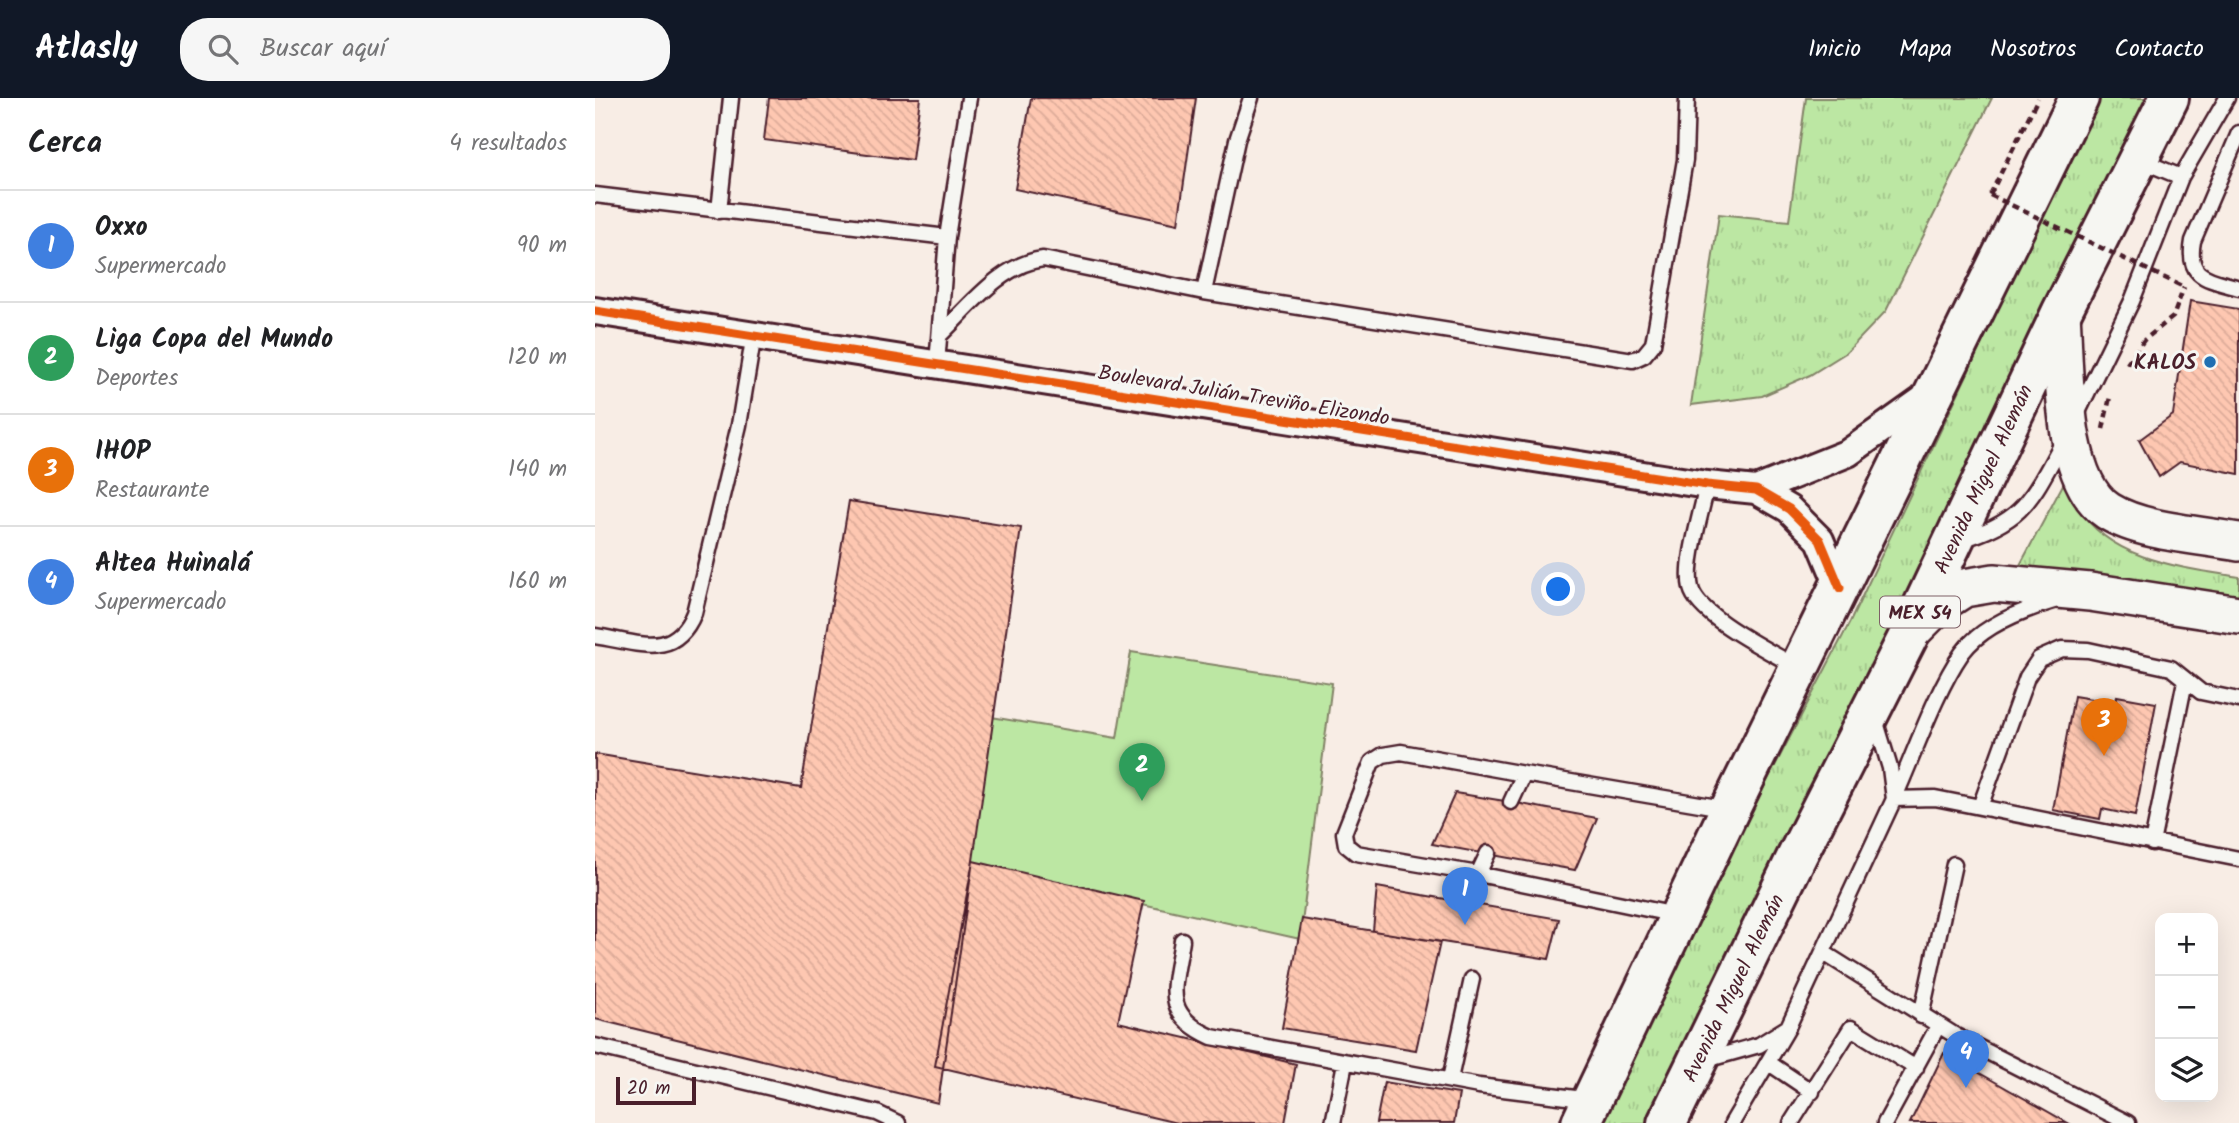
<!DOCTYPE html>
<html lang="es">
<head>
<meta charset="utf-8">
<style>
	:root { --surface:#fff; --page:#f6f6f6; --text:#202124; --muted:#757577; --line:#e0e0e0; --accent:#111827 }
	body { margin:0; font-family:Kalam,sans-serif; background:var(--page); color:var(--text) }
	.controls { position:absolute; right:21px; bottom:21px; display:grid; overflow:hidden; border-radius:14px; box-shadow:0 7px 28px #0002 }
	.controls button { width:63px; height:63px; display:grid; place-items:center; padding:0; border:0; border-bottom:2px solid var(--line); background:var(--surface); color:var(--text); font:35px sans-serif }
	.scale { position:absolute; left:21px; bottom:18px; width:80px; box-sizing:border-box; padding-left:7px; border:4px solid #4a1f2b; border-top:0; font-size:19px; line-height:24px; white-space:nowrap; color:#4a1f2b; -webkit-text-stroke:5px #f6f6f2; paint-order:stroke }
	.you { position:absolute; left:964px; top:492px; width:24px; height:24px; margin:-18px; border:5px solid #fff; border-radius:50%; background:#1a73e8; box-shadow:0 0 0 10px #1a73e833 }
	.badge { display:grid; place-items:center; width:46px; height:46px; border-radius:50%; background:var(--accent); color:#fff; font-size:23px; font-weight:700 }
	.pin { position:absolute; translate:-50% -58px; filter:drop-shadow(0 2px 4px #0008) }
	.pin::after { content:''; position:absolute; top:37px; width:24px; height:21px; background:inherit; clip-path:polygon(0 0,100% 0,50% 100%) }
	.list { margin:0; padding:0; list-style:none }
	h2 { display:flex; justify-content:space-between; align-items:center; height:91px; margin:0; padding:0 28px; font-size:30px }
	h2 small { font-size:23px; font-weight:400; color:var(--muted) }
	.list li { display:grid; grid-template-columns:46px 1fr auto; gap:21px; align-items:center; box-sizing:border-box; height:112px; padding:0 28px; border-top:2px solid var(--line) }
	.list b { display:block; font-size:26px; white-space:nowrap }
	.list p { margin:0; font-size:23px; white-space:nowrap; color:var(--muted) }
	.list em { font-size:23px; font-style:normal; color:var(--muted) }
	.icon { flex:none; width:38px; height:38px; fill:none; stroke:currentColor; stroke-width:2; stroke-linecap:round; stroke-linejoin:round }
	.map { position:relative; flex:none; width:1644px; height:1025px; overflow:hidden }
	header { display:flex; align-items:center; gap:42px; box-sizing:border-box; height:98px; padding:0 35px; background:var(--accent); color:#fff }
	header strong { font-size:33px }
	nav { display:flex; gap:38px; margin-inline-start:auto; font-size:24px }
	.search { width:490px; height:63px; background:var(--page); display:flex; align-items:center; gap:18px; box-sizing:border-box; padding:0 24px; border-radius:28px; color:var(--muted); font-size:26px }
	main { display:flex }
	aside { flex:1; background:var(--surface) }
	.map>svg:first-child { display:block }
	.grass { fill:url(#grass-tufts); stroke:#838367; stroke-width:2 }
	.pitch { fill:#bce7a3; stroke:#838367; stroke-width:2 }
	.building { fill:url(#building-back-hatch); stroke:#4a1f2b; stroke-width:2 }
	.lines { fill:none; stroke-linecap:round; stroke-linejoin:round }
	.lane-casing { stroke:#4a1f2b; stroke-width:19 }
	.street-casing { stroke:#4a1f2b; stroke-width:32 }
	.secondary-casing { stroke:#4a1f2b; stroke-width:42 }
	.highway-casing { stroke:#4a1f2b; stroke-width:44 }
	.path { stroke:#4a1f2b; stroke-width:4.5; stroke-dasharray:7 5; stroke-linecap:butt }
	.lane { stroke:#f6f6f2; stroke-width:14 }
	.street { stroke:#f6f6f2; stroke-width:26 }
	.secondary { stroke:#f6f6f2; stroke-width:37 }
	.highway { stroke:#f6f6f2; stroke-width:38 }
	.path-bridge { stroke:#4a1f2b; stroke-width:4.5; stroke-dasharray:7 5; stroke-linecap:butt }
	.cycleway-casing { stroke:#f6f6f2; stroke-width:13 }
	.cycleway { stroke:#e8590c; stroke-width:9 }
	.poi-dot { fill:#1f6fb2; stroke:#f6f6f2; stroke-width:2.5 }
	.labels { text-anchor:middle; stroke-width:6; stroke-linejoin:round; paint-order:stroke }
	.shield { fill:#f6f6f2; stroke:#7e6067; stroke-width:2 }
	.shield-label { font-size:19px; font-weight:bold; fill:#4a1f2b }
	.poi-label { font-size:21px; font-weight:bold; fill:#4a1f2b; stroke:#f6f6f2; text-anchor:end }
	.street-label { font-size:21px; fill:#4a1f2b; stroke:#f6f6f2 }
</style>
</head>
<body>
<header>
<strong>Atlasly</strong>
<div class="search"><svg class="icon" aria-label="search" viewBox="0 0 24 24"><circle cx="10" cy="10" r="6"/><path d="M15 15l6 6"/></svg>Buscar aquí</div>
<nav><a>Inicio</a><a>Mapa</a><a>Nosotros</a><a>Contacto</a></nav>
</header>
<main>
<aside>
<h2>Cerca<small>4 resultados</small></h2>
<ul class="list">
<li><span class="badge" style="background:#3f7fe0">1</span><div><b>Oxxo</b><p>Supermercado</p></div><em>90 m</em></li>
<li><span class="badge" style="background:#2e9e5b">2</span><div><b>Liga Copa del Mundo</b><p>Deportes</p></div><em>120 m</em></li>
<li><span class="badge" style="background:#e8710a">3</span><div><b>IHOP</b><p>Restaurante</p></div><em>140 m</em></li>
<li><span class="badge" style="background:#3f7fe0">4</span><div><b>Altea Huinalá</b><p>Supermercado</p></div><em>160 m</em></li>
</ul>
</aside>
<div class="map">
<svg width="1644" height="1025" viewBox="0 0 1644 1025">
	<defs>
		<pattern id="grass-tufts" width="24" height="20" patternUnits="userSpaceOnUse" patternTransform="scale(1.75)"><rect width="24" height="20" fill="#bce7a3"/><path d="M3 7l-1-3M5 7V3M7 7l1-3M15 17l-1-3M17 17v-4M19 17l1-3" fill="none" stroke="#a3c68c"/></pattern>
		<pattern id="building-back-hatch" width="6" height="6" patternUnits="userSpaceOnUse" patternTransform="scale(1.75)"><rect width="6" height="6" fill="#fec7b1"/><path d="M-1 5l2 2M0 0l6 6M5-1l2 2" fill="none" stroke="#dbaa98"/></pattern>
	</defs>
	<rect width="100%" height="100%" fill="#f8ede5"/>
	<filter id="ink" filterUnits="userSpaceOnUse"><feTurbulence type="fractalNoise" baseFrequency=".0143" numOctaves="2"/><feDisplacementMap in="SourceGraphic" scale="14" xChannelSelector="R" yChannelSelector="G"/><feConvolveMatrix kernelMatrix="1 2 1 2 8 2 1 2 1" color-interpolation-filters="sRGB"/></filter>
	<g filter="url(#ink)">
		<!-- grass -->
		<path class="grass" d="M1211,0H1397L1291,213L1252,254L1215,277L1167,298L1096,307L1124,116L1194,123Z
			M1503,0H1555L1056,1025H1005L1135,754L1255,524Z
			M1472,379C1476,389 1479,401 1484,410C1515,463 1590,470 1644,479V500L1424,469Z"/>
		<!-- pitch -->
		<path class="pitch" d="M536,554L737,585L705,841L362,765L384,617L522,640Z"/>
		<!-- building -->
		<path class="building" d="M174,0H325L317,62L169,42Z
			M436,0H601L583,126L420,91Z
			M1595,203L1644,211V376L1585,364L1564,379L1544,342L1578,317Z
			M254,403L426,430L343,1005L0,921V656L206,690Z
			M1479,598L1521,605L1522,598L1561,605L1540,718L1507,711L1505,721L1458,712Z
			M860,695L916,704L1002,720L980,772L837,746Z
			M378,763L549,803L523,924L701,966L690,1025H582L340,968Z
			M782,789L964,821L954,861L778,833Z
			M707,821L845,844L821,952L687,930Z
			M1349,955L1473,1025H1315Z
			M789,984L864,996L859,1025H781Z"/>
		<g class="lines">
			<!-- lane casing -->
			<g class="lane-casing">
				<path id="lane" d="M1644,35L1598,143C1591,181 1614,181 1644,190
					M1545,62L1586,79
					M0,97L352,139
					M124,113L136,0
					M609,194L642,42L656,0
					M345,237C374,209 406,166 448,161L609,194L1038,262L1049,257L1058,246L1090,62L1092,0
					M342,266L352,139L374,0
					M1483,314L1537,203L1586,79L1632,0
					M1112,387C1107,413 1090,466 1096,490C1103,519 1177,554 1203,570
					M1365,442C1432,423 1437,398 1469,342
					M1459,503C1428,512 1387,527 1367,555C1340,594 1319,657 1299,701L1340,700L1644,761
					M0,538C42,544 79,563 99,515L144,327L159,236
					M916,704L929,676L1134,711
					M1385,709L1432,579L1444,561L1467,551L1493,552L1576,570L1606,594L1644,602
					M1557,745L1590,583
					M893,755L883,776L1081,817
					M883,776L761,755L751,747L749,735L777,664L788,657L806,654L929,676
					M587,842C580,889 565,916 617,939L884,988L996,1002
					M1229,855L1361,938L1533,1025
					M1326,918L1359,766
					M0,948L282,1015L303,1025
					M1107,963L1164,947L1193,929L1299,701L1295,670L1280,621
					M1174,965L1217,994
					M855,981L877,881
					M738,1025L750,965
					M1137,1025L1193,930
					M1196,1025L1256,930L1321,970
					M1290,1025L1343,928"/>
			</g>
			<!-- street casing -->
			<g class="street-casing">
				<path id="street" d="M0,213L1112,387L1161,392L1194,411L1225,442L1245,490
					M1161,392L1253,355L1333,298"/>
			</g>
			<!-- secondary casing -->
			<g class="secondary-casing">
				<path id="secondary" d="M1466,215C1470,269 1465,382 1513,413C1546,434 1606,437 1644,444
					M1316,534L1344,506L1369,490L1399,485L1495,494L1644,517"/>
			</g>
			<!-- highway casing -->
			<g class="highway-casing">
				<path id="highway" d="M986,1025L1135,711L1484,0
					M1072,1025L1203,756L1315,535L1466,215L1574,0"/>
			</g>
			<!-- path -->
			<path class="path" d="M1395,97L1443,0
				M1532,266L1549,242L1578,219L1589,189
				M1508,331L1515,299"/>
			<!-- lane -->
			<use href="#lane" class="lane"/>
			<!-- street -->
			<use href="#street" class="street"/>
			<!-- secondary -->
			<use href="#secondary" class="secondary"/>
			<!-- highway -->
			<use href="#highway" class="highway"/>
			<!-- path-bridge -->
			<path class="path-bridge" d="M1395,97L1589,189"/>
			<!-- cycleway casing -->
			<g class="cycleway-casing">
				<path id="cycleway" d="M0,213L1112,387L1161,392L1194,411L1225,442L1245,490"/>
			</g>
			<!-- cycleway -->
			<use href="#cycleway" class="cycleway"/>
		</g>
	</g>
	<!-- markers -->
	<circle class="poi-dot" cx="1615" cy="264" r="7"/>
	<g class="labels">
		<!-- shield labels -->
		<rect class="shield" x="1285" y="498.5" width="80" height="31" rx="5"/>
		<g class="shield-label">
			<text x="1325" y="521">MEX 54</text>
		</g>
		<!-- poi labels -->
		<g class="poi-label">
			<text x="1601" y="271">KALOS</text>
		</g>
		<!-- street labels -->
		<g class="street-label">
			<text transform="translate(649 297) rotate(9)" y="7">Boulevard Julián Treviño Elizondo</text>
			<text transform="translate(1388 381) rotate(-65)" y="7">Avenida Miguel Alemán</text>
			<text transform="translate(1138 890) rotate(-64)" y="7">Avenida Miguel Alemán</text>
		</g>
	</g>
</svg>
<div class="controls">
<button>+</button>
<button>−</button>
<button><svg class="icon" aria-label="layers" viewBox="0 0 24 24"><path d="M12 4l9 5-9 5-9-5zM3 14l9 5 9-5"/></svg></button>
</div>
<div class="scale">20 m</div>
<div class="you"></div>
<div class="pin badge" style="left:870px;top:827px;background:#3f7fe0">1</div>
<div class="pin badge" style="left:547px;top:703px;background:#2e9e5b">2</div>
<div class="pin badge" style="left:1509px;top:658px;background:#e8710a">3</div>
<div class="pin badge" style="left:1371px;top:990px;background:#3f7fe0">4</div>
</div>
</main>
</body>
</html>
